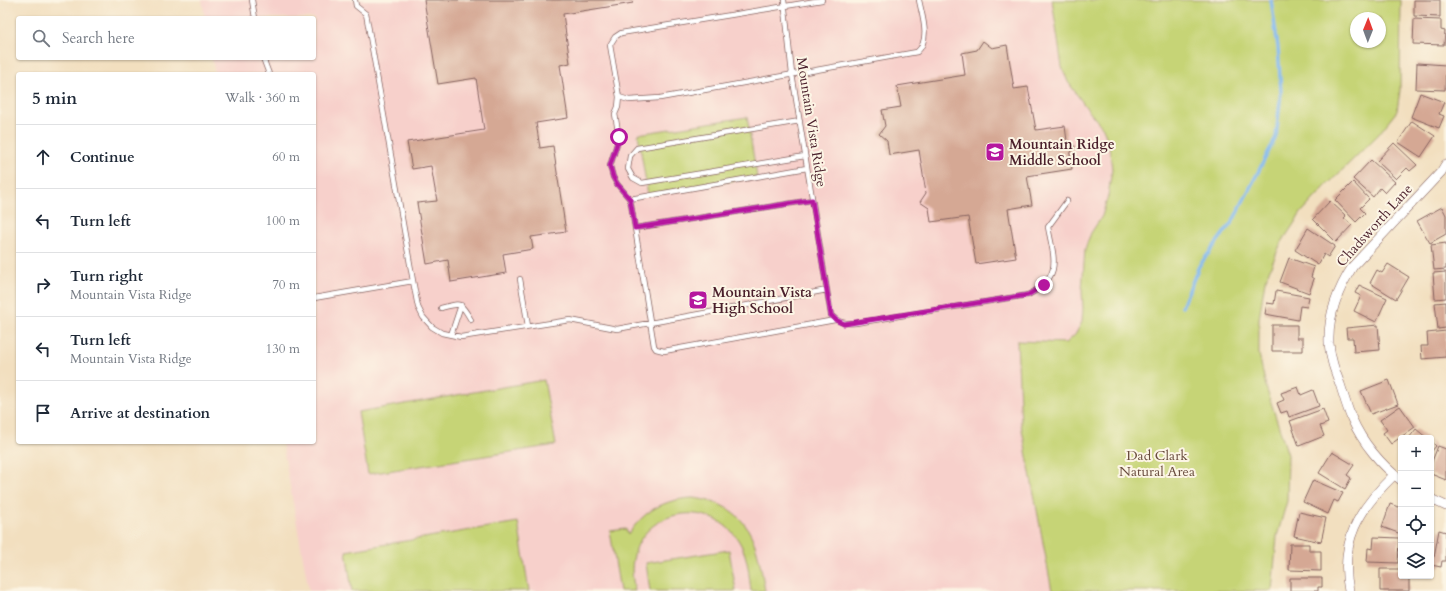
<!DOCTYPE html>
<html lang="en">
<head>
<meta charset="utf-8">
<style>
	:root { --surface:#fff; --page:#f2f2f3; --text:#1f2937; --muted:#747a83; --line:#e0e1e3 }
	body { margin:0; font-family:Cardo,serif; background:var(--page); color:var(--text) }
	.controls { position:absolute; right:12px; bottom:12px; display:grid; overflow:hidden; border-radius:4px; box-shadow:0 1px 3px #0004 }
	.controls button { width:36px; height:36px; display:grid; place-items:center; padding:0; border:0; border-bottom:1px solid var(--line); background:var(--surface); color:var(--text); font:20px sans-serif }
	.compass { position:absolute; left:1350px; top:12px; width:36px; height:36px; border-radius:50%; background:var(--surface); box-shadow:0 1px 3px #0004; rotate:1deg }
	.stop { position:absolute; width:12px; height:12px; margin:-9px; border:3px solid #b5179e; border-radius:50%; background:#fff }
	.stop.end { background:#b5179e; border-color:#fff; box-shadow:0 1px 4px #0008 }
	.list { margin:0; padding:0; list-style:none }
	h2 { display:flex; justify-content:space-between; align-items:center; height:52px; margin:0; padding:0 16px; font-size:17px }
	h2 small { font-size:13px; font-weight:400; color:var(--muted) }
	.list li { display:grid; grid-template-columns:26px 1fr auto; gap:12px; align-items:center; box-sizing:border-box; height:64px; padding:0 16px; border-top:1px solid var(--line) }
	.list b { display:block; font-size:15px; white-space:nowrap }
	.list p { margin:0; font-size:13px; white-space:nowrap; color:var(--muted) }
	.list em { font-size:13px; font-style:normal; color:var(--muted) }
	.icon { flex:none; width:22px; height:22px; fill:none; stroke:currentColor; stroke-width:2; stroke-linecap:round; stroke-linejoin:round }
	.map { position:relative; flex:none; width:1446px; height:591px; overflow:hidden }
	.search { position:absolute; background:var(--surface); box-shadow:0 1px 3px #0004; left:16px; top:16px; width:300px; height:44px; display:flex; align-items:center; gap:10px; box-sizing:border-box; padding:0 14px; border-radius:4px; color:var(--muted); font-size:15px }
	.panel { position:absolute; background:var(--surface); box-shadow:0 1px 3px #0004; left:16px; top:72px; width:300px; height:372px; border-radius:4px }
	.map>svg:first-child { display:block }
	.built { fill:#f7d0cb }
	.green { fill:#c6d476; stroke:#887a50; fill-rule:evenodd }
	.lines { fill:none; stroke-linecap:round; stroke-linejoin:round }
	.stream { stroke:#80b8f0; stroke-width:3.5 }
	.building { fill:#d5a894 }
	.service-casing { stroke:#85625f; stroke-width:6 }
	.minor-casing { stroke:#85625f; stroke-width:10 }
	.service { stroke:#fff; stroke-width:4.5 }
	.minor { stroke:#fff; stroke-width:9 }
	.route { stroke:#b5179e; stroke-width:5 }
	.labels { text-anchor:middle; stroke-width:4; stroke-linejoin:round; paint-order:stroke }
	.street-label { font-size:14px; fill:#4a1f2b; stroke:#fcf5e5 }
	.poi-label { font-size:14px; font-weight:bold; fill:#4a1f2b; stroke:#fcf5e5; text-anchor:start }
	.park-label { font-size:14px; fill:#694c3e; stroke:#fcf5e5 }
</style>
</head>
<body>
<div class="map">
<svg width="1446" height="591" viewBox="0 0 1446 591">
	<rect width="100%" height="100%" fill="#fcf5e5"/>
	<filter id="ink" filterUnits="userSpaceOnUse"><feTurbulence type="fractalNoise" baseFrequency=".025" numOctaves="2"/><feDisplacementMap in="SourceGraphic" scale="8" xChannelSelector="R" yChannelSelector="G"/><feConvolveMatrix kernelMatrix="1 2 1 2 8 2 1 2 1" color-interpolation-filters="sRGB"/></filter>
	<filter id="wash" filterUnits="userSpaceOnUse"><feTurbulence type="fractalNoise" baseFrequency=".012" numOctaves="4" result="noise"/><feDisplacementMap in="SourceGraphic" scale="16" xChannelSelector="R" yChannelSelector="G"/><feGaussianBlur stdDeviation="0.9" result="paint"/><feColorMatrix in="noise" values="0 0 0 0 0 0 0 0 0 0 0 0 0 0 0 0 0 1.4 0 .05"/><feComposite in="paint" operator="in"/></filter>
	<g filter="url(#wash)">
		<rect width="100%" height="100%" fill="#f2dfbf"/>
		<!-- built -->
		<path class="built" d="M202,0H1052L1062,67L1068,82L1088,110L1103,128L1109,145L1112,169L1108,196L1102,216L1091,233L1083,270L1082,322L1075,335L1066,343L1017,341L1021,424L1052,591H309L282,442H314V74H215L212,58H314V18H205Z"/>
		<!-- green -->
		<path class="green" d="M1052,0H1401L1400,90L1397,111L1378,135L1325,187L1301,213L1280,245L1265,281L1259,319V354L1266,387L1288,455L1287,501L1277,536L1272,591H1052L1021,424L1017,341L1066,343L1075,335L1082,322L1083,308L1082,291L1085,249L1091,233L1102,216L1108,196L1112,169L1109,145L1103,128L1088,110L1068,82L1062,67ZM1356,18H1380V42H1356Z
			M747,117L757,177L648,195L638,134Z
			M544,380L556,445L368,474L358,412Z
			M693,498C751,505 757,543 765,591H751C749,575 748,557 740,543C714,497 642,507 633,560C631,571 633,581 635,591H620L610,531L626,529L628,535C643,511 665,499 693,498Z
			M518,522L529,591H352L346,551Z
			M729,550L736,591H650L646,563Z"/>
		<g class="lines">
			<!-- stream -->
			<path class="stream" d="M1182,307L1199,266L1233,221L1276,137L1281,92L1278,47L1271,0"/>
		</g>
		<g id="blocks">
			<!-- building -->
			<path class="building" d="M424,0H632L633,3L563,14L570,63L560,65L568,118L536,123L540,148L553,146L566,232L531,237L533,249L503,254L506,273L451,282L448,260L427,264L417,203L437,201L431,166L412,169L407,142L484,130L476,78L438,84Z
				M1414,0H1440V17L1414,16Z
				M1414,19L1441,20V30L1445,31L1444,45L1413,44Z
				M983,41L992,48L1007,45L1014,89L1028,87L1036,130L1065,126L1067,141L1075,146L1070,154L1072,169L1027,176L1032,205L1008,209L1016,258L976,264L968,217L931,222L929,208L920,202L926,193L919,150L889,155L887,141L879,134L885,126L882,110L901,107L897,86L965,75L962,53L977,50Z
				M1417,63L1446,65L1445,90L1416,89Z
				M1420,93L1444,102L1439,114L1444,116L1439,128L1411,117Z
				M1412,121L1435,136L1421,157L1398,142Z
				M1394,143L1417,165L1410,171L1407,168L1396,179L1377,161Z
				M1371,160L1395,182L1385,193L1380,188L1373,197L1353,179Z
				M1353,182L1369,199L1360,208L1365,213L1356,222L1335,200Z
				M1330,201L1346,216L1344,218L1352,225L1336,242L1313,219Z
				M1442,207L1446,215V234L1430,243L1417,221Z
				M1308,228L1335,246L1328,257L1324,254L1318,265L1295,250Z
				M1446,243V269L1434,270L1431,245Z
				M1289,258L1314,267L1311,277L1314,279L1309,293L1280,282Z
				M1388,264L1409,277L1396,299L1370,283L1377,270L1382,273Z
				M1446,272V298L1435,299L1433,273Z
				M1359,285L1387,298L1376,322L1354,311L1361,296L1355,293Z
				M1276,291L1309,297L1307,307L1300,306L1298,320L1265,314L1267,303L1274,304Z
				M1446,302V328L1438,329L1435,303Z
				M1272,325H1297V338H1303V351H1272Z
				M1378,325L1380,350L1354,352L1353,338H1347L1346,328Z
				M1446,331V357L1422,359L1421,346H1428L1427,333Z
				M1389,380L1398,404L1371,414L1361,391Z
				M1298,387L1301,395L1313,390L1319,406L1289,417L1287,411L1281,413L1277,403L1284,400L1281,393Z
				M1400,406L1415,427L1391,444L1383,433L1387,430L1380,420Z
				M1323,409L1328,423L1320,426L1324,436L1299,446L1290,421Z
				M1416,429L1427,438H1409Z
				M1431,441L1436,446L1431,452Z
				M1438,446L1446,449V480L1431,474V464Z
				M1332,452L1354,465L1347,475L1351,478L1345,489L1319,473Z
				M1313,480L1343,493L1338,502L1334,500L1328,514L1303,502Z
				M1390,504L1401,508V534L1382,527Z
				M1299,512L1326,518L1321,542L1294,536Z
				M1439,530L1446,532V561H1442L1441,567L1431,565V557H1434Z
				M1374,537L1399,538L1398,563L1367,562L1368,548L1373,549Z
				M1290,544H1309V551H1321V571L1289,570Z
				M1380,569H1401V576H1409V591H1380Z
				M1290,578H1322V587H1318V591H1290Z"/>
		</g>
	</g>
	<g filter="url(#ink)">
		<use href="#blocks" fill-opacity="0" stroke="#85625f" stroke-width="1"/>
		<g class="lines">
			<!-- service casing -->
			<g class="service-casing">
				<path id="service" d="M252,0L255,18
					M355,0L356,6L366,14L367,19L413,281
					M784,0L792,74L831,315C839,323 845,324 856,323L1028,295C1063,277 1054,259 1048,227L1067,201
					M263,58L269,74
					M619,97L629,100L660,98L917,52C931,40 922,16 919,0
					M800,121L637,148L630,156L628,169L633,178L642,183L805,156
					M630,199L807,168
					M812,200L635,228L654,346L656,349L664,351L835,320
					M635,228L630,199L617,184L613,177L610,166L619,137L615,114L618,107L619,97L610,45L615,37L621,33L822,0
					M520,279L528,326
					M314,298L413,281L418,307L423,317L432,327L442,333L461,337L570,320L617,329L743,306L827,290
					M441,308C461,303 460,301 471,320
					M451,335L461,305"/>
			</g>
			<!-- minor casing -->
			<g class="minor-casing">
				<path id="minor" d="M1401,480C1381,465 1362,442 1352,419C1347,408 1344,396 1340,384C1335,371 1330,358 1329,343C1328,316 1338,289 1353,266L1441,172L1446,164
					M1431,499L1446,506
					M1349,591C1339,541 1359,509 1394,475"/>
			</g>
			<!-- service -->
			<use href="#service" class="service"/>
			<!-- minor -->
			<use href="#minor" class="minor"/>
		</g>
	</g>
	<g class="lines" filter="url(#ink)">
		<!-- route -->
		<path class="route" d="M619,137L610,166L613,177L617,184L630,199L635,228L812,200L831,315L836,320L844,324L1028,295L1044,285"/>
	</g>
	<!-- icons -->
	<defs>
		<g id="school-square" transform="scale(1)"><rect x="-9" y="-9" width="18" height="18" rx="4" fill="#b5179e" stroke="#fcf5e5"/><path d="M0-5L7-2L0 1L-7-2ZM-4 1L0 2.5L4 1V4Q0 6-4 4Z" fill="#fff"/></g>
	</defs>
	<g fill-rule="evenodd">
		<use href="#school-square" x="995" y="152"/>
		<use href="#school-square" x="698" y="300"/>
	</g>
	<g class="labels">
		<!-- street labels -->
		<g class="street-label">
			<text transform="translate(812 122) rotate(81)" y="5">Mountain Vista Ridge</text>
			<text transform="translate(1374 225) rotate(-48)" y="5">Chadsworth Lane</text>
		</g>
		<!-- poi labels -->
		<g class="poi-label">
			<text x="1009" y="149">Mountain Ridge<tspan x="1009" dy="16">Middle School</tspan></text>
			<text x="712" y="297">Mountain Vista<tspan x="712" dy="16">High School</tspan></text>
		</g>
		<!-- park labels -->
		<g class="park-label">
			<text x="1157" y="460">Dad Clark<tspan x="1157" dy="16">Natural Area</tspan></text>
		</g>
	</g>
</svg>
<div class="controls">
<button>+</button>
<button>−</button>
<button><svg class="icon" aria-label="locate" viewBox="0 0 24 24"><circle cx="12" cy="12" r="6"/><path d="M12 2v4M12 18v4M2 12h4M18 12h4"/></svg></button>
<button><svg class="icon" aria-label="layers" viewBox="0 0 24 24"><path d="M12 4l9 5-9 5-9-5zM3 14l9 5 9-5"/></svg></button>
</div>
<svg class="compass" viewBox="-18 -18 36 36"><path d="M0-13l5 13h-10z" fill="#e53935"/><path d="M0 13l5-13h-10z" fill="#747a83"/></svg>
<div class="stop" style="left:619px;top:137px"></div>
<div class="stop end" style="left:1044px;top:285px"></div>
<div class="search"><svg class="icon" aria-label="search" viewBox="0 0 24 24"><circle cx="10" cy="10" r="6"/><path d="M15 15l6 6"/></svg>Search here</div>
<section class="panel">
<h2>5 min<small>Walk · 360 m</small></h2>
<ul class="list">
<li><svg class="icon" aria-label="ahead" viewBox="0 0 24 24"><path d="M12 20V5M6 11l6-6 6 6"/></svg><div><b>Continue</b></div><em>60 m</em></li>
<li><svg class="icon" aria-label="left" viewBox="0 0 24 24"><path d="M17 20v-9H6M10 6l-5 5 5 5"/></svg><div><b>Turn left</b></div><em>100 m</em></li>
<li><svg class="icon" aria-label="right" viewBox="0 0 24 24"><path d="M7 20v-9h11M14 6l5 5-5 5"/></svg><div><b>Turn right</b><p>Mountain Vista Ridge</p></div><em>70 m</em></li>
<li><svg class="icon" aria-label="left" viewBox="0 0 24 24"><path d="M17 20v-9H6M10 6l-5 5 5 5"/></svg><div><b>Turn left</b><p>Mountain Vista Ridge</p></div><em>130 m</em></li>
<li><svg class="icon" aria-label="arrive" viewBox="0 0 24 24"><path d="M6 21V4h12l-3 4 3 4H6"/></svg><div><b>Arrive at destination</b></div></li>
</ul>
</section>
</div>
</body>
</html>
